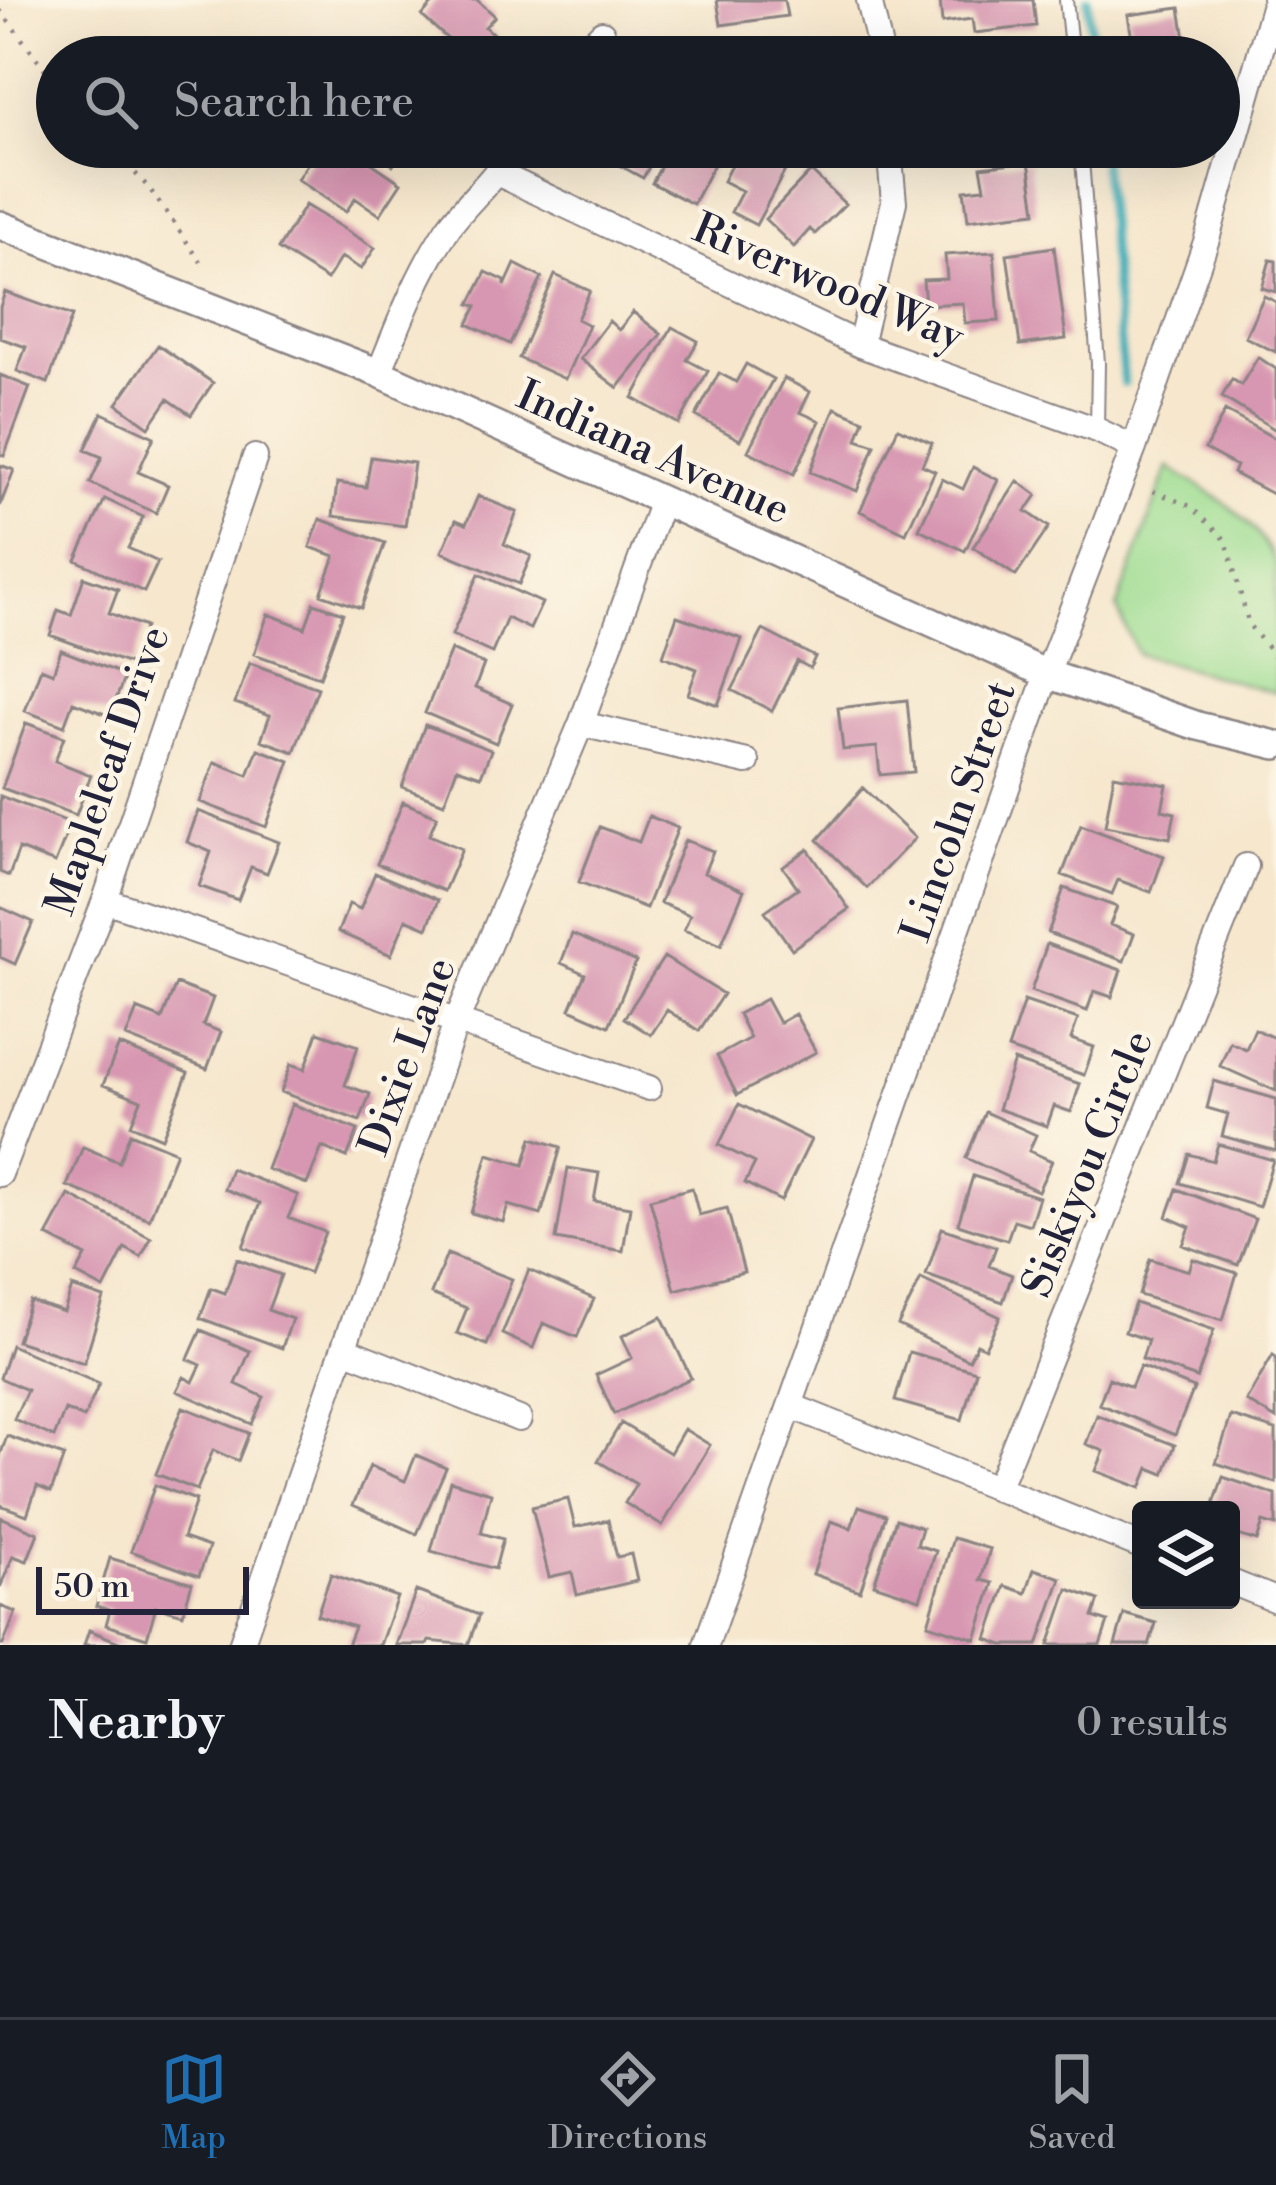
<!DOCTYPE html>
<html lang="en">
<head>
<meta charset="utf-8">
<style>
	:root { --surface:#171b24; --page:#20242c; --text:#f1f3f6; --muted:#9ea1a6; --line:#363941; --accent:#1f6fb2 }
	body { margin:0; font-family:"Libre Bodoni",serif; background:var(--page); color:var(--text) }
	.controls { position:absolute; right:36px; bottom:36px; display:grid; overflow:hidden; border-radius:12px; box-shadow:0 12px 48px #0002 }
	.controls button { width:108px; height:108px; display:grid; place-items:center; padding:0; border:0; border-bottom:3px solid var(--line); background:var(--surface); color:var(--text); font:60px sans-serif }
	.scale { position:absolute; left:36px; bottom:30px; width:213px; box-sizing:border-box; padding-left:12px; border:6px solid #22223b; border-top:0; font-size:33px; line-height:42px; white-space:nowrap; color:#22223b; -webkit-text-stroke:9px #fcf5e5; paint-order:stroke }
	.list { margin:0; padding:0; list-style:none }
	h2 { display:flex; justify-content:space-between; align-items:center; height:156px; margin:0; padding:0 48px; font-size:51px }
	h2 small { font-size:39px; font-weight:400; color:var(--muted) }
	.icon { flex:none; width:66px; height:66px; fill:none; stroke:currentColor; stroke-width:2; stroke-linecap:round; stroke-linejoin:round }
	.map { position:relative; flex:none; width:1276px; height:1645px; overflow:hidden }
	.search { position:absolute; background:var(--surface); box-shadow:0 12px 48px #0002; left:36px; right:36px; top:36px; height:132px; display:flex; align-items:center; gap:30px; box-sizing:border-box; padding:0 42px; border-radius:66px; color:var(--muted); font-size:45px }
	.sheet { height:372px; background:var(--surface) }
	nav { display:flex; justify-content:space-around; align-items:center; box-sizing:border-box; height:168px; border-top:3px solid var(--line); background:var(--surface); font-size:33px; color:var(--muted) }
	nav a { display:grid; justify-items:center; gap:6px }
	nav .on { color:var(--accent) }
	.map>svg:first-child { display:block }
	.green { fill:#9edd92; stroke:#608066; stroke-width:3 }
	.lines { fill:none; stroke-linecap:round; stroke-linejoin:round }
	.stream { stroke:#3fafb9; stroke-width:9 }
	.building { fill:#d796b1 }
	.service-casing { stroke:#8c8484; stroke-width:16 }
	.minor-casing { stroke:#8c8484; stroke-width:28 }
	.tertiary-casing { stroke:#8c8484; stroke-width:32 }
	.path { stroke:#8c8484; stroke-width:4.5; stroke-dasharray:3 9; stroke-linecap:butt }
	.service { stroke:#fff; stroke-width:12 }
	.minor { stroke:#fff; stroke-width:24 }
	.tertiary { stroke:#fff; stroke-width:27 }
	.labels { text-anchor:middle; stroke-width:9; stroke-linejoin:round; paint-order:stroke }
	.street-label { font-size:42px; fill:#22223b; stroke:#fcf5e5 }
</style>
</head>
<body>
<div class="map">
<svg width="1276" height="1645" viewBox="0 0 1276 1645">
	<rect width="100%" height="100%" fill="#fcf5e5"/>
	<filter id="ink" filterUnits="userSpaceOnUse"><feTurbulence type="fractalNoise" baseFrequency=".00833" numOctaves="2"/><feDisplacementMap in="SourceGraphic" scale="24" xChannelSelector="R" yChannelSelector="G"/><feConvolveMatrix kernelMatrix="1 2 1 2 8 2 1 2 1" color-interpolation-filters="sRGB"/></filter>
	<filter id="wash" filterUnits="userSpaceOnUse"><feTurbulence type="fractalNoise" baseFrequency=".004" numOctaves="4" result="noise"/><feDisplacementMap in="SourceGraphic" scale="48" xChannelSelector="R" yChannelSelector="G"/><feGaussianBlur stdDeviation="2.7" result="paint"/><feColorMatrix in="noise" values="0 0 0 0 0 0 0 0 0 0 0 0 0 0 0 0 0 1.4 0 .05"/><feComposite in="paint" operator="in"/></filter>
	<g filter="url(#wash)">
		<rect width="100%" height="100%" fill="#f6e7cd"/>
		<!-- green -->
		<path class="green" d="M1168,467C1210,492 1256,517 1276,564V693L1137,654L1117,608Z"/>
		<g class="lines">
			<!-- stream -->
			<path class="stream" d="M1088,0L1093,57
				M1101,147L1124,383"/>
		</g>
		<g id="blocks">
			<!-- building -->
			<path class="building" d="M436,0H477L495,16L485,27L506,45L496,57H468L422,16Z
				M717,0H784L787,16L721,25Z
				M940,0H1033L1036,26L974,33L972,19L942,23Z
				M1180,8L1188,57H1135L1128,15Z
				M423,41L445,57H411Z
				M1018,42L1020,57H972L971,48Z
				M319,147H348L401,183L380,215L355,198L346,212L297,179Z
				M374,147H410L393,165Z
				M618,147H660L643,178L617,164L625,151Z
				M671,147H723L693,204L652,183Z
				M740,147H785L795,152L756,225L731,212L742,191L723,181Z
				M982,147H1040L1041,152L983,156Z
				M1029,161L1036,212L968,220L964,190L985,188L981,167Z
				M811,171L845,204L815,234L810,229L794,247L765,219Z
				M305,205L375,248L361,269L341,257L327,280L278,249Z
				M1054,247L1066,339L1020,345L1007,254Z
				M994,252L999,321L965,323L963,303L925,305L923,280L947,279L945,255Z
				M1270,260L1276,261V292L1262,288Z
				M515,264L542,278L510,344L468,324L477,306L470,304L486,272L505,281V286Z
				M555,275L590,291L577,319L589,325L565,379L519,358Z
				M5,292L72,316L48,383L17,371L26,347L0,338V307Z
				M1264,296L1276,302V352L1245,337Z
				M633,312L661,334L618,388L580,359L609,321L619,330Z
				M672,327L698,341L687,360L708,371L679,424L633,398Z
				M158,345L213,383L191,415L168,399L149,427L117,404Z
				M1258,357L1276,369V430L1222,397L1232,379L1241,385Z
				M746,364L773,379L740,440L696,416L719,373L736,382Z
				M0,375L30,387L4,456L0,454Z
				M784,378L810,392L800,412L820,421L794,474L748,451Z
				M835,408L864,420L857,439L875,445L857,491L810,472Z
				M1225,411L1276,439V496L1233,473L1236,466L1205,449Z
				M102,413L154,437L138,472L168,485L156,513L90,483L102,457L85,450Z
				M898,428L932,443L922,465L935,471L906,533L860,511Z
				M371,457L414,463L405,526L333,516L337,483L366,487Z
				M0,465L14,470L0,506Z
				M973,467L998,480L965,551L919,529L942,479L963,489Z
				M1018,481L1037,495L1026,511L1049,527L1016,576L973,547Z
				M478,496L517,512L504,544L531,556L519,584L442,552L456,520L466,524Z
				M105,499L143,517L128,548L158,562L144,592L76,560Z
				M320,519L385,543L361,608L321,594L335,556L310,547Z
				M479,574L542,603L530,629L507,618L492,653L452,635Z
				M84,577L118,589L109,613L145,627L132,665L50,635L58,610L71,615Z
				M314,603L343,613L320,677L254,654L268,614L305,628Z
				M677,616L742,639L718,705L688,694L697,669L663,656Z
				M763,630L815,657L810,668L797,661L772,711L732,690Z
				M61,650L125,675L110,716L73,702L64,726L25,711L41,668L53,673Z
				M451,650L484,664L475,688L512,704L496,743L425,713Z
				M250,663L318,688L294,752L261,740L270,715L235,703Z
				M907,700L914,772L880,775L877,747L843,750L838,708Z
				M26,723L64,737L55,761L91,775L76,815L2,788Z
				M425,725L491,750L481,776L457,768L444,803L402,787Z
				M258,749L290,761L266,827L200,802L215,762L248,775Z
				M1114,775L1167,785L1162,810L1175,813L1170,838L1105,826Z
				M863,788L915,838L867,888L818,840Z
				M0,796L71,823L55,863L19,849L9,876L0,872Z
				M403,802L437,816L429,835L462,849L444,891L377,864Z
				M198,811L279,842L267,873L251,867L238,900L199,886L211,852L187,842Z
				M649,816L678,828L646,908L579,882L600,827L639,842Z
				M1081,825L1164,856L1151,892L1118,880L1112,894L1062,875Z
				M685,840L713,851L704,873L744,890L721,945L684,930L690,915L660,903Z
				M808,849L849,909L792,949L765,911L798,888L783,867Z
				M375,873L438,900L427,928L406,919L391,955L338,932L349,904L360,909Z
				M1064,888L1117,907L1110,925L1134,934L1124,961L1048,933Z
				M0,907L33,922L15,964L0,957Z
				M572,934L636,962L609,1026L570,1009L585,974L561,963Z
				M1047,944L1121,970L1112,997L1094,991L1087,1011L1031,991Z
				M664,957L723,994L699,1031L667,1010L651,1035L624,1018Z
				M176,984L213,998L203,1025L221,1032L207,1069L126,1037L137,1009L162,1019Z
				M766,999L779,1023L795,1014L816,1052L737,1095L717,1056L750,1038L738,1014Z
				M1024,1001L1078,1019L1071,1039L1094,1047L1084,1075L1008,1049Z
				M1255,1029L1276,1039V1091L1220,1066L1230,1042L1246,1049Z
				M318,1032L358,1046L345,1085L370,1094L360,1121L281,1092L291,1064L305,1069Z
				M119,1045L188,1073L162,1138L131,1125L141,1100L103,1085Z
				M1014,1061L1080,1084L1071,1112L1054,1106L1047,1126L998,1109Z
				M1214,1081L1276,1099V1151L1222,1136L1228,1114L1207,1108Z
				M292,1104L358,1130L347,1157L322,1147L307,1184L267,1169Z
				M739,1104L811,1140L781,1201L745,1183L755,1163L719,1145Z
				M985,1112L1036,1135L1029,1151L1052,1161L1038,1191L966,1158Z
				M130,1133L176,1152L149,1219L67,1186L83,1147L119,1162Z
				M532,1138L561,1147L541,1215L508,1205L503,1222L471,1213L488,1154L524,1165Z
				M1218,1144L1273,1160L1259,1207L1180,1183L1189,1154L1213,1161Z
				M568,1168L599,1173L594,1201L630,1207L623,1251L556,1239Z
				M231,1169L298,1195L288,1218L325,1232L309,1273L243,1247L260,1203L224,1189Z
				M973,1176L1039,1197L1030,1225L1014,1220L1007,1240L958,1224Z
				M692,1188L699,1215L727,1208L744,1272L675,1290L650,1199Z
				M1177,1189L1255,1219L1238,1265L1183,1245L1190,1227L1167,1217Z
				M69,1195L151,1238L141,1257L125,1248L104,1289L76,1274L86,1256L47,1236Z
				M942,1228L996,1247L989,1266L1012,1275L1003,1302L926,1275Z
				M447,1254L512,1279L487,1345L457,1333L467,1308L431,1294Z
				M237,1259L281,1275L268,1310L292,1319L282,1348L200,1318L211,1288L225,1293Z
				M1150,1259L1189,1271L1193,1259L1237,1273L1223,1320L1139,1295Z
				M529,1270L594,1299L577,1337L543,1323L533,1348L502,1334Z
				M921,1279L1000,1317L985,1348L977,1344L969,1360L898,1325Z
				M72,1287L104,1298L84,1363L17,1341L30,1301L64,1312Z
				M1135,1303L1214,1330L1197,1378L1142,1359L1148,1340L1125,1332Z
				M662,1317L691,1378L614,1414L596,1375L632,1358L622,1336Z
				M201,1330L250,1351L236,1384L264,1397L252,1424L177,1391L184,1377L193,1382L201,1365L188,1359Z
				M11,1345L99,1384L84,1418L65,1410L54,1437L14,1419L27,1390L0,1378Z
				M909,1352L976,1371L962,1420L895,1401Z
				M1273,1355L1276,1357V1419L1246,1401Z
				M1140,1366L1194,1388L1175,1435L1099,1404L1109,1378L1131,1387Z
				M183,1407L249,1433L238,1461L213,1450L197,1490L156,1474Z
				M1097,1415L1175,1445L1164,1474L1149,1468L1141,1488L1096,1471L1104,1451L1086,1444Z
				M1231,1416L1276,1430V1483L1216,1463Z
				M621,1423L670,1453L684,1429L710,1445L662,1526L625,1503L636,1484L598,1461Z
				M7,1436L64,1456L51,1492L37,1486L27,1515L0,1505V1456Z
				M416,1455L446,1468L417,1534L353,1505L370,1466L405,1481Z
				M1223,1477L1276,1495V1526L1263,1522L1257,1541L1231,1533V1510H1212Z
				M450,1481L491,1493L481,1533L503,1539L495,1569L431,1551Z
				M155,1485L196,1500L183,1538L209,1547L199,1576L131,1551Z
				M568,1499L575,1527L608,1520L617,1557L631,1554L637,1581L577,1595L572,1572L549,1577L532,1507Z
				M859,1506L886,1515L860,1591L813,1574L831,1521L851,1528Z
				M0,1517L38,1533L27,1561L13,1556L0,1588Z
				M896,1519L922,1528L917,1545L936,1551L920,1599L874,1584Z
				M953,1538L990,1549L981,1580L993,1583L976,1639L928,1624Z
				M110,1558L192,1583L183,1614L156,1606L147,1638L106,1625L110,1610L96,1606Z
				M1034,1569L1061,1578L1038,1645H1003L987,1639L1005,1586L1026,1593Z
				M331,1574L397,1597L380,1645H347L354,1627L317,1615Z
				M1068,1589L1099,1600L1093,1617L1108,1622L1100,1645H1049Z
				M416,1591L479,1615L468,1645L429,1641L427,1645H396Z
				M0,1606L16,1612L3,1645H0Z
				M1124,1614L1156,1623L1149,1645H1115Z
				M89,1630L126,1645H84Z"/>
		</g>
	</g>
	<g filter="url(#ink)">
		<use href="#blocks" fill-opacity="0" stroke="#8c8484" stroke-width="3"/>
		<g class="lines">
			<!-- service casing -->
			<g class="service-casing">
				<path id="service" d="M1066,0L1072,57
					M1081,147L1098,363L1097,429"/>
			</g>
			<!-- minor casing -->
			<g class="minor-casing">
				<path id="minor" d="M869,0L882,57
					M578,57L602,33
					M499,174L860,345L1097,430L1134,448
					M860,345L894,202L889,147
					M379,373C399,323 418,273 448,228C469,199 496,179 513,147
					M581,724L747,762
					M105,900L649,1088
					M0,1174L105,900L255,457
					M344,1349L519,1419
					M791,1406L1141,1546
					M997,1489L1246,866
					M1231,1582L1276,1600
					M241,1645L457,1020L581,724L662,501
					M706,1645L1047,674L1134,448L1207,239L1275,0"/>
			</g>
			<!-- tertiary casing -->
			<g class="tertiary-casing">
				<path id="tertiary" d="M0,225L379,373L1047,674L1198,726L1276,745"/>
			</g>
			<!-- path -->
			<path class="path" d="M0,10L57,85
				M111,147L149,188L201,262
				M1153,491L1190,506L1226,540L1249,625L1276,658"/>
			<!-- service -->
			<use href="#service" class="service"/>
			<!-- minor -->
			<use href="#minor" class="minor"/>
			<!-- tertiary -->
			<use href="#tertiary" class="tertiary"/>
		</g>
	</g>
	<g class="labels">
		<!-- street labels -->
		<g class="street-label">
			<text transform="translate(829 281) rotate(23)" y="15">Riverwood Way</text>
			<text transform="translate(654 451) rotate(24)" y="15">Indiana Avenue</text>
			<text transform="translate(106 770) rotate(-71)" y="15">Mapleleaf Drive</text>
			<text transform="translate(957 811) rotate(-71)" y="15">Lincoln Street</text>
			<text transform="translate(406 1056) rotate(-70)" y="15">Dixie Lane</text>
			<text transform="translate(1086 1163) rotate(-68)" y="15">Siskiyou Circle</text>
		</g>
	</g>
</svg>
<div class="controls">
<button><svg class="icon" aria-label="layers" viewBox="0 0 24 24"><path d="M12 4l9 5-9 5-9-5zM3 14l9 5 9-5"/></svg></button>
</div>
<div class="scale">50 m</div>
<div class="search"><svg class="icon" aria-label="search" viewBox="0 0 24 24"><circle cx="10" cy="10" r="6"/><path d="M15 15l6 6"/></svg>Search here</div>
</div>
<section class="sheet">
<h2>Nearby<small>0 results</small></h2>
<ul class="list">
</ul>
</section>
<nav>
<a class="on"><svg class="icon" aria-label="map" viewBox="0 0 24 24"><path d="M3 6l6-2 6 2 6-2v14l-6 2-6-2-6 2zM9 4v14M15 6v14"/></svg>Map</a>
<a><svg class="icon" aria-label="directions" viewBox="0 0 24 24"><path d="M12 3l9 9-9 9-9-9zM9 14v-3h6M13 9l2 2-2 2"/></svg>Directions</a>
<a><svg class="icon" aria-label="saved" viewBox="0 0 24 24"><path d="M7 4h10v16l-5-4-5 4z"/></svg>Saved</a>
</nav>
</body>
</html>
